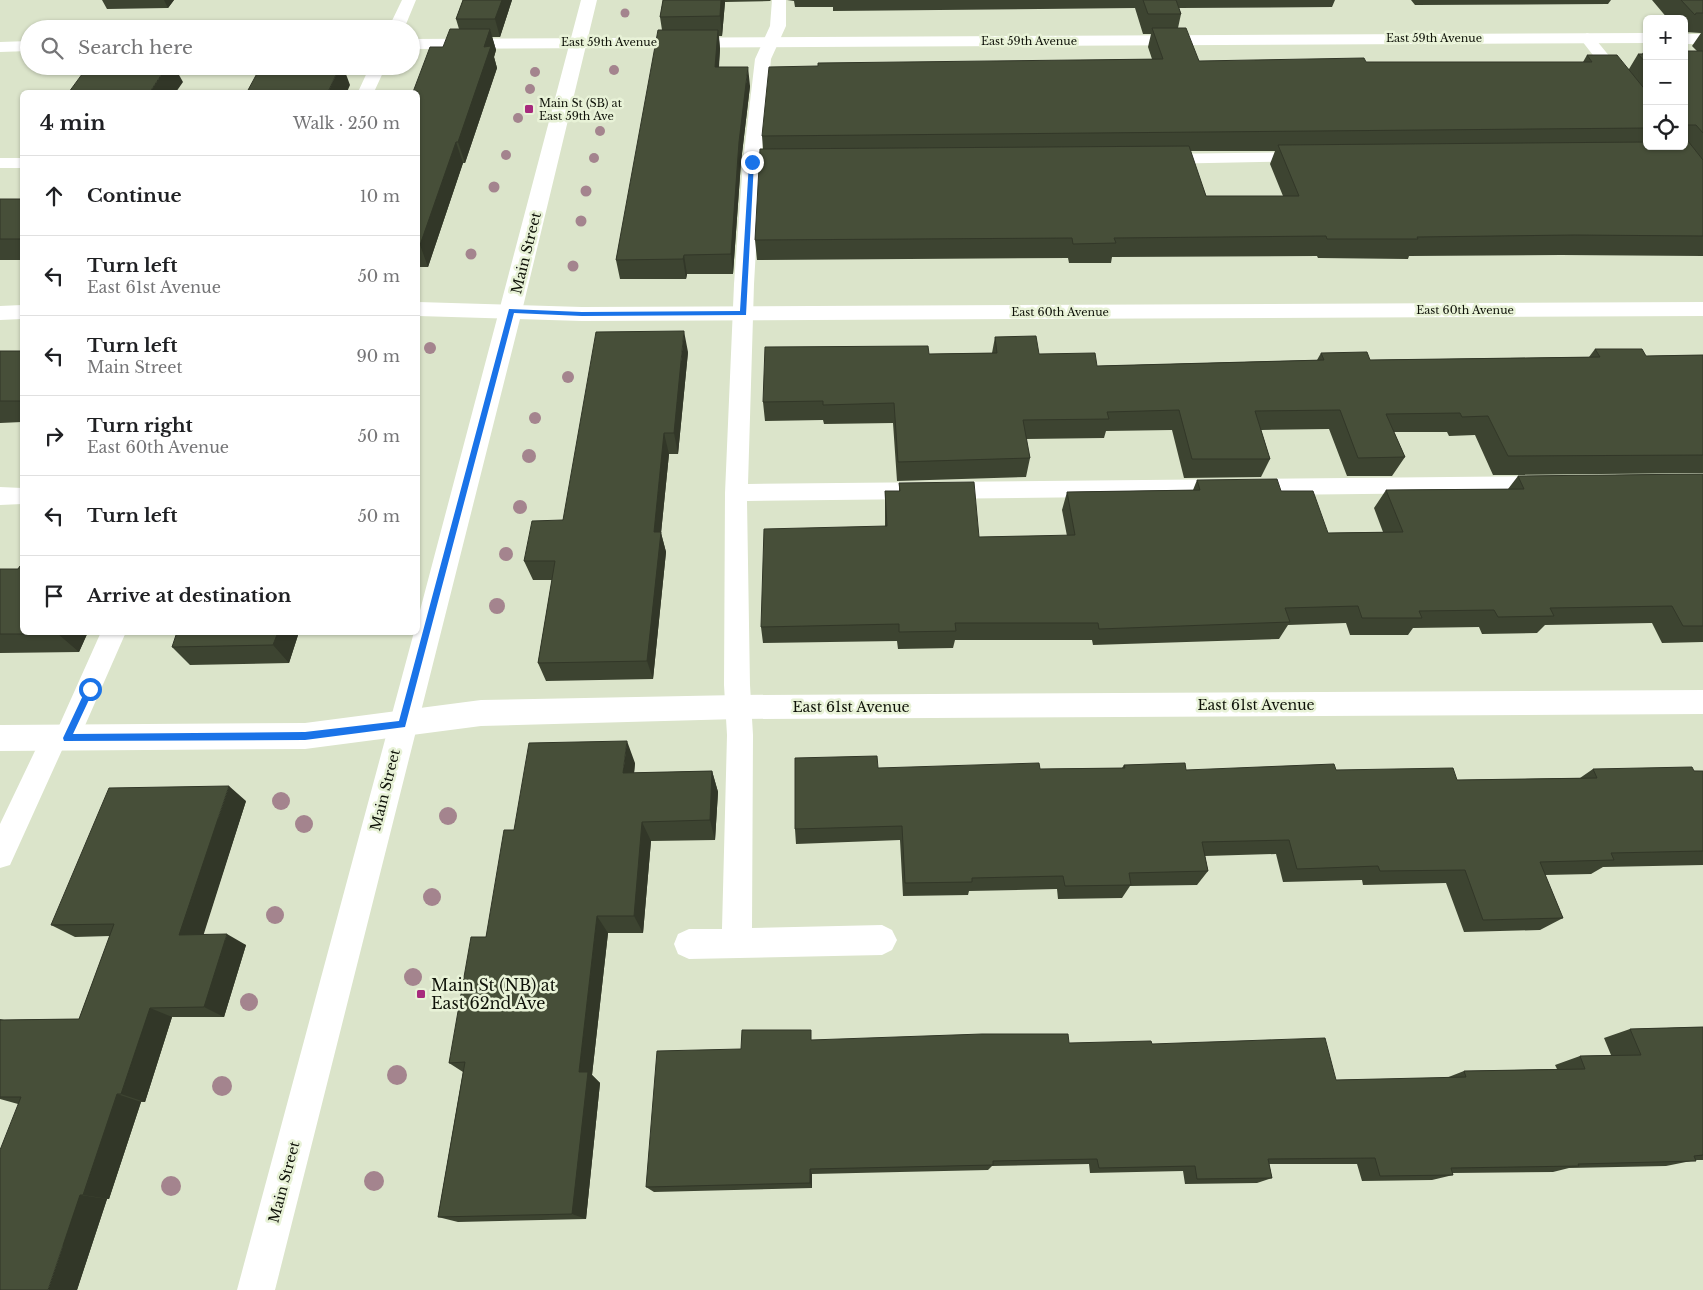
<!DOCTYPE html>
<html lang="en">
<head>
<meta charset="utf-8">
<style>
	:root { --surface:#fff; --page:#f2f2f2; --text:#202124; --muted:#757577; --line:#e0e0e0 }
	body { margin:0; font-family:"Libre Baskerville",serif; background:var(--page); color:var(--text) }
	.controls { position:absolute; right:15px; top:15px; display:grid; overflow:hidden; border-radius:8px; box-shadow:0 1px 4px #0004 }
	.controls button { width:45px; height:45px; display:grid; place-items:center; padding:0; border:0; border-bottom:1px solid var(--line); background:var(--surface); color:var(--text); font:25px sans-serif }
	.stop { position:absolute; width:15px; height:15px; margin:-11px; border:4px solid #1a73e8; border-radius:50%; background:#fff }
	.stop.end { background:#1a73e8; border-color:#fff; box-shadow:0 1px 5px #0008 }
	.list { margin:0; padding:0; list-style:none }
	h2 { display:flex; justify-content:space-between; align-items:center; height:65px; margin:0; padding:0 20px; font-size:21px }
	h2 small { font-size:16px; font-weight:400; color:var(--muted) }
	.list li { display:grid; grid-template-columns:32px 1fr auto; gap:15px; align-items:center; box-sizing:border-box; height:80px; padding:0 20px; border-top:1px solid var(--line) }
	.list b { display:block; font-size:19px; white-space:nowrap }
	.list p { margin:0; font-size:16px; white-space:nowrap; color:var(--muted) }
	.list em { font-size:16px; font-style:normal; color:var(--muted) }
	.icon { flex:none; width:28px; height:28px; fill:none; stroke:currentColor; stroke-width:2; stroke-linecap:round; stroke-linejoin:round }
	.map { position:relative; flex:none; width:1703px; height:1290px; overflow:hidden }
	.search { position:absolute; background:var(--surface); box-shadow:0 1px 4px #0004; left:20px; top:20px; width:400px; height:55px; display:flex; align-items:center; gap:12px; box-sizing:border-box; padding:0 18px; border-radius:28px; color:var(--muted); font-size:19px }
	.panel { position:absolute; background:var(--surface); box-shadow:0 1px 4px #0004; left:20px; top:90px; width:400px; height:545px; border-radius:8px }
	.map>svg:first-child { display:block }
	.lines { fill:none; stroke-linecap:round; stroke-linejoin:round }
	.service { fill:#fff; fill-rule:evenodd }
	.minor { fill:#fff; fill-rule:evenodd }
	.secondary { fill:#fff; fill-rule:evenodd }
	.tree { fill:#a4848e }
	.wall { fill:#3d4431; fill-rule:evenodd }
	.shaded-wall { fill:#323728 }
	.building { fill:#474f39; stroke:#323728 }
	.route { fill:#1a73e8 }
	.poi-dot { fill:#a72a7d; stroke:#e8f2d7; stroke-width:2 }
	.labels { text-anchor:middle; stroke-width:5; stroke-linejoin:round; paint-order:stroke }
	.far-street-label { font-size:11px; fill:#0e1108; stroke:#e8f2d7 }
	.far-poi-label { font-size:11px; fill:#0e1108; stroke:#e8f2d7; text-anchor:start }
	.street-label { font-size:14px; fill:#0e1108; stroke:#e8f2d7 }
	.near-poi-label { font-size:16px; fill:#0e1108; stroke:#e8f2d7; text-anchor:start }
</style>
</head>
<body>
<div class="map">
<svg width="1703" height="1290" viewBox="0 0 1703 1290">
	<rect width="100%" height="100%" fill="#dbe4ca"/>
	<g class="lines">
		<!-- service -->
		<path class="service" d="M402,0H416L404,29H388Z
			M772,0H786V26L771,59L761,162L754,284L748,484L1546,476L1554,478L1557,484L1554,490L1546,492L747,501L750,685L753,735L752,928L882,925L892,930L897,940L892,950L882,955L689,959L678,954L674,944L678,934L689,929H722L727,735L724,685L725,493L734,284L743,162L755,59L770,26Z
			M1587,33L1592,35L1647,102V118L1641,117L1582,41L1579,38Z
			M370,66H386L374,92H358Z
			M1307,152L1313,153L1316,157L1313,161L1159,164L1153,163L1150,159L1153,155L1159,154Z
			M0,158H22V168H0Z
			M0,487L22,488V504L0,505Z
			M101,632H126L76,746L67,750L63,748L10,865L0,868V824L45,730L54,726L58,728Z"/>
		<!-- minor -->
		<path class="minor" d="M1647,33V43L411,49V39Z
			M1684,34H1703V44H1684Z
			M29,41V51L0,52V42Z
			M418,302L582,307L1703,302V316L582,321L418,316Z
			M22,305V319L0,320V306Z
			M1703,690V714L738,719L481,726L305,749L0,751V725L305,723L481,700L738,695Z"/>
		<!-- secondary -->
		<path class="secondary" d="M581,0H597L522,311L275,1290H237L414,632H418V618Z"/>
	</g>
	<!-- trees -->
	<g class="tree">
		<circle cx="625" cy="13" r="4.5"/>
		<circle cx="614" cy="70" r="5"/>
		<circle cx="535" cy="72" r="5"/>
		<circle cx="530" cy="89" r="5"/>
		<circle cx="606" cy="104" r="5"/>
		<circle cx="518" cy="118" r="5"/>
		<circle cx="600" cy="131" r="5"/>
		<circle cx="506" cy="155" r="5"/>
		<circle cx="594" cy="158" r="5"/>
		<circle cx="494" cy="187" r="5.5"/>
		<circle cx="586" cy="191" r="5.5"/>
		<circle cx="581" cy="221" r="5.5"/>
		<circle cx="471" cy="254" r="5.5"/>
		<circle cx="573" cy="266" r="5.5"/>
		<circle cx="430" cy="348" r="6"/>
		<circle cx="568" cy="377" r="6"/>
		<circle cx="535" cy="418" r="6"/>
		<circle cx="529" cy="456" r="7"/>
		<circle cx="520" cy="507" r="7"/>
		<circle cx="506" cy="554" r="7"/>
		<circle cx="497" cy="606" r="8"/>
		<circle cx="281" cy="801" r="9"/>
		<circle cx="448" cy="816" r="9"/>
		<circle cx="304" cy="824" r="9"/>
		<circle cx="432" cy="897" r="9"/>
		<circle cx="275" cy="915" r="9"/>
		<circle cx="413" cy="977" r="9"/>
		<circle cx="249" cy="1002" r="9"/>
		<circle cx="397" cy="1075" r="10"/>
		<circle cx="222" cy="1086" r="10"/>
		<circle cx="374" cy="1181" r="10"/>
		<circle cx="171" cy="1186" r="10"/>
	</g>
	<!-- wall -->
	<path class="wall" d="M102,0H174L168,8L107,9Z
		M463,0H512L500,37H492L496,50L494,57L497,68L465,163H463L428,267H418V92L443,47L459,29L456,19Z
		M663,0H771L770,1L725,2L722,36H719L720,49L719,67L750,86L741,162L733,274H687L686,279H620L616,260L662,30L660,17Z
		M787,0H1335L1332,7L1179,8L1181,14L1178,28L1199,61L1366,62H1583L1587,55L1629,69L1638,54H1642L1644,51H1647V146H1684V51H1697L1692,46L1701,33L1684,32V19H1668L1652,0H1703V256L1561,255L1409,256L1408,259L1318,258L1317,256L1112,257L1111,263H1069L1068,258L757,260L755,240L763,149L762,136L818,66L1152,59L1148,47L1151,34H1143L1135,8L833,11V7H795L794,1ZM1190,151H1275L1270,164L1283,196H1206Z
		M1411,0H1611L1608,4L1415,5Z
		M0,199H22V260H0Z
		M995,337L1039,354L1097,366L1317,360L1321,353L1370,360L1589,357L1595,349L1646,356L1703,355V473L1493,475L1475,435L1449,436L1447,432H1394L1405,457L1392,476H1347L1329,429L1261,430L1270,459L1261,477L1184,478L1172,430L1106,431L1104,438L1026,439L1030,458L1026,477L897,481L893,423L824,424L823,420L765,421L763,402L929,354L992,353Z
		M0,351H22V422L0,423Z
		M688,352L678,454H669L661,533L666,552L653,679L546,681L538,663L552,580H533L524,561L563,520Z
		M1703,474V642L1662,643L1652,623L1545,625L1537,633L1482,634L1479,627L1413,628L1408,635H1350L1346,623L1288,625L1279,639L1093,645L1092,640H955L953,648L898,649L897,641L763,643L761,627L885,527V491H899V483L979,537L1067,536L1062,510L1067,492L1193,490L1197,480L1281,491L1328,533L1383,532L1374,508L1386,490L1508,489L1518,476Z
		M0,569L22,632H88L79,652L0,653Z
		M299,632L289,663L190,665L172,647Z
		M635,763L634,773L712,771L718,792L715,840L651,841L643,933H608L592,1075L600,1083L586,1219L458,1222L438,1217L463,1072L449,1063L486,937L514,830Z
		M1124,765L1186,770H1336L1457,780L1580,778L1593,769L1703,771V865L1603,867L1591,874L1545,875L1563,918L1540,930L1464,932L1446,883L1363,885L1362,880L1283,882L1276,854L1205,856L1208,871L1197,885L1130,886L1122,898L1058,899L1057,889L969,891L968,895L903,896L900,840L796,844L795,829L878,768L1040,769L1122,768Z
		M246,801L203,934L246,945L224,1017H172L145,1102H141L109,1199H107L77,1290L18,1104L0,1099V1019L4,1020L79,1019L110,936L75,937L51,925Z
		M1703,1027V1160H1696L1666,1166L1569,1168L1553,1172L1452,1173L1453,1175L1432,1180L1362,1181L1357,1164H1269L1272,1178L1257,1183L1185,1184L1183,1171L1090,1173L1089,1164L992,1166L988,1170L812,1174V1188L654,1192L646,1187L741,1049L1069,1043L1152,1044L1336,1080L1446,1078L1464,1071L1557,1069L1555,1065L1580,1056L1611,1055L1604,1038L1630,1029Z"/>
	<!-- shaded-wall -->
	<path class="shaded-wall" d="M164,0H174L168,8Z
		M502,0H512L500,37L495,19Z
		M721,0H725V2L722,36L720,16Z
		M490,29L496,50L494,57L497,68L465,163L458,142L484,47Z
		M718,30L720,49L717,87L715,67Z
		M167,66H174L183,82L176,92H150Z
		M340,66H343L350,85L347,92H328Z
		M748,67L750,86L741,162L733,274L731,254L739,142Z
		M456,142L463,163L428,267L420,245Z
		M684,255L687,274L686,279L683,259Z
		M684,331L688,352L678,454L674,433Z
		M664,433L669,454L661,533L666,552L653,679L647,661L654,532Z
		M58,632H88L79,652L58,634Z
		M278,632H299L289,663L273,645Z
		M627,741L635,763L632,794L623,773Z
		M712,771L718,792L715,840L710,820Z
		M229,786L246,801L200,946L179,935Z
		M642,822L651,841L643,933L634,916Z
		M597,916L608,933L592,1075L600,1083L586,1219L572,1214L579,1072Z
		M227,934L246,945L224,1017L204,1007Z
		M150,1008L172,1017L145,1102L121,1094Z
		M117,1094L141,1102L109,1199L83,1195Z
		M810,1169L812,1174V1188L810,1183Z
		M80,1195L107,1199L77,1290H48Z"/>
	<!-- building -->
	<path class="building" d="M463,0H502L495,19H456Z
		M663,0H721L720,16L660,17Z
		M1143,0H1176L1181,14H1148Z
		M1681,0H1703V13H1696L1695,15Z
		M1152,28H1186L1199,61L1364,58L1366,62H1592L1587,55H1617L1647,92V128L762,136L769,67L818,66V63L1163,59Z
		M450,29H490L484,47L491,46L458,142H456L420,245H418V92H413L430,47H443Z
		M658,30H718L715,67H748L739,142L731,254L684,255L683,259L616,260Z
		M1644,51H1647V64L1638,54H1647Z
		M1684,51H1703V133L1696,125H1684Z
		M88,66H167L150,92H69Z
		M261,66H340L328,92H247Z
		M1684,141H1688L1703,160V236L1574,235L1417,237L1418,239H1327L1326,236L1114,238L1116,243L1073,244L1072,238L755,240L760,149L1189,146L1206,196H1299L1278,145L1647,142V146H1684Z
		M0,199H22V239H0Z
		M684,331L674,433H664L654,532H661L647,661L538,663L555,561H524L532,521L563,520L596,332Z
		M1036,336L1039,354L1095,353L1097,366L1324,360L1321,353L1367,352L1370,360L1600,357L1595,349H1642L1646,356L1703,355V455L1508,456L1488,416L1462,417L1460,413L1386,414L1405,457L1358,458L1340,410L1255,411L1270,459H1192L1179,410L1107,412L1109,419L1023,420L1030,458L898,462L894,403L823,405V401L763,402L765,347L928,346L929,354L997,353L995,337Z
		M0,351H22V401H0Z
		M1703,474V626H1683L1672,606L1550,608L1554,616L1498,617L1494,610L1419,611L1422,618H1362L1358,606L1285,608L1290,622L1099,629L1098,623H955L956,631L899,632V624L761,627L764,529L887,526L885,491H900L899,483L974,482L979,537L1075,535L1067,492L1200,490L1197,480L1277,479L1281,491H1313L1328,533L1403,532L1386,490L1524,489L1518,476Z
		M20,566H22V632H58V634H0V569H18Z
		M177,632H278L273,645L172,647Z
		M627,741L623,773L712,771L710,820L642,822L634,916H597L579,1072H588L572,1214L438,1217L465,1062L449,1063L471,937H486L504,830H514L529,743Z
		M877,756L878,768L1039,763L1040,769L1125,768L1124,765L1185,763L1186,770L1334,764L1336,770L1453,768L1457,780L1597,778L1593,769L1692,767L1694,771H1703V851L1611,853L1614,860L1540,862L1563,918L1483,920L1465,870L1380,871L1378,866L1297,869L1289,840L1202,842L1208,871L1129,873L1131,885L1065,886L1063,876L972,878V882L905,883L902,826L795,829V758Z
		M229,786L179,935L227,934L204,1007L150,1008L121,1094H117L83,1195H80L48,1290H0V1150L21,1097H0V1020L79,1019L114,924L51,925L109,788Z
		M1703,1027V1155L1694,1156L1696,1161L1578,1164L1579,1166L1451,1168L1453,1175L1380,1176L1375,1158L1268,1159L1272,1178L1197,1179L1195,1166L1099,1168L1097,1159L993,1161V1165L810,1169V1183L646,1187L657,1051L741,1049L742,1030H811V1040L982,1034H1068L1069,1043L1151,1041L1152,1044L1325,1038L1336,1080L1466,1077L1464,1071L1585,1069L1580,1056L1641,1055L1630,1029Z"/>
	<!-- route -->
	<path class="route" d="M752,161L754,162L746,315L582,316L514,313L405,727L305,740L64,741L63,738L86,689L90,685L94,689L73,734L305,732L399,721L509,309L582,312L740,311L749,162Z"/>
	<!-- markers -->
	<g class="poi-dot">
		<rect x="524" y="104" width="10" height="10" rx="2.5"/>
		<rect x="416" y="989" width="10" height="10" rx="2.5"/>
	</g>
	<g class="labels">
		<!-- far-street labels -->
		<g class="far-street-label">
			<text x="1434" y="42">East 59th Avenue</text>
			<text x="1029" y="45">East 59th Avenue</text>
			<text x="609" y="46">East 59th Avenue</text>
			<text x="1465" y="314">East 60th Avenue</text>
			<text x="1060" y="316">East 60th Avenue</text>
		</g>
		<!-- far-poi labels -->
		<g class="far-poi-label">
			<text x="539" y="107">Main St (SB) at<tspan x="539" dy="13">East 59th Ave</tspan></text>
		</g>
		<!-- street labels -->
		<g class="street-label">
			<text transform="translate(526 253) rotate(-76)" y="5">Main Street</text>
			<text x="1256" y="710">East 61st Avenue</text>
			<text x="851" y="712">East 61st Avenue</text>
			<text transform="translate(385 790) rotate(-76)" y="5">Main Street</text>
			<text transform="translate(284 1182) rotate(-75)" y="5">Main Street</text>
		</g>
		<!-- near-poi labels -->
		<g class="near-poi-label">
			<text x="431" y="991">Main St (NB) at<tspan x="431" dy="18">East 62nd Ave</tspan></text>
		</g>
	</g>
</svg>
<div class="controls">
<button>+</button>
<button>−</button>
<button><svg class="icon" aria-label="locate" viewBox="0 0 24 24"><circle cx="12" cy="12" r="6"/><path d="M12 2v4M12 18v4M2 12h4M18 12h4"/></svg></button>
</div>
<div class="stop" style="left:90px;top:689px"></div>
<div class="stop end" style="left:752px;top:162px"></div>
<div class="search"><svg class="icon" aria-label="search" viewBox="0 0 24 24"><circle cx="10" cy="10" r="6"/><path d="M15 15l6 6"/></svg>Search here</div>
<section class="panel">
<h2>4 min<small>Walk · 250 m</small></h2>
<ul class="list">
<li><svg class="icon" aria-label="ahead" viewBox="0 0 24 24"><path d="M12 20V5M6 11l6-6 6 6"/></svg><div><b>Continue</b></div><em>10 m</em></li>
<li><svg class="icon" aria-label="left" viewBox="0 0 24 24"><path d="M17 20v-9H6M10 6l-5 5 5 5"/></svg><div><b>Turn left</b><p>East 61st Avenue</p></div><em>50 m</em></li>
<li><svg class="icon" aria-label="left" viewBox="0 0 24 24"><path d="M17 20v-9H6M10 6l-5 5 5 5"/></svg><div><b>Turn left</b><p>Main Street</p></div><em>90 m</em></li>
<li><svg class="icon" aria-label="right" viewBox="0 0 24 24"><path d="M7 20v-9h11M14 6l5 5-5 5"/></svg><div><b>Turn right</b><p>East 60th Avenue</p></div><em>50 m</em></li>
<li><svg class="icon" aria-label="left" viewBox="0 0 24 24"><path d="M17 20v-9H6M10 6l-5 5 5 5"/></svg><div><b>Turn left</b></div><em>50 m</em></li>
<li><svg class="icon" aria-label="arrive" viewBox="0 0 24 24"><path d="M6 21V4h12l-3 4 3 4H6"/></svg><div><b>Arrive at destination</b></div></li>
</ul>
</section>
</div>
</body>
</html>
